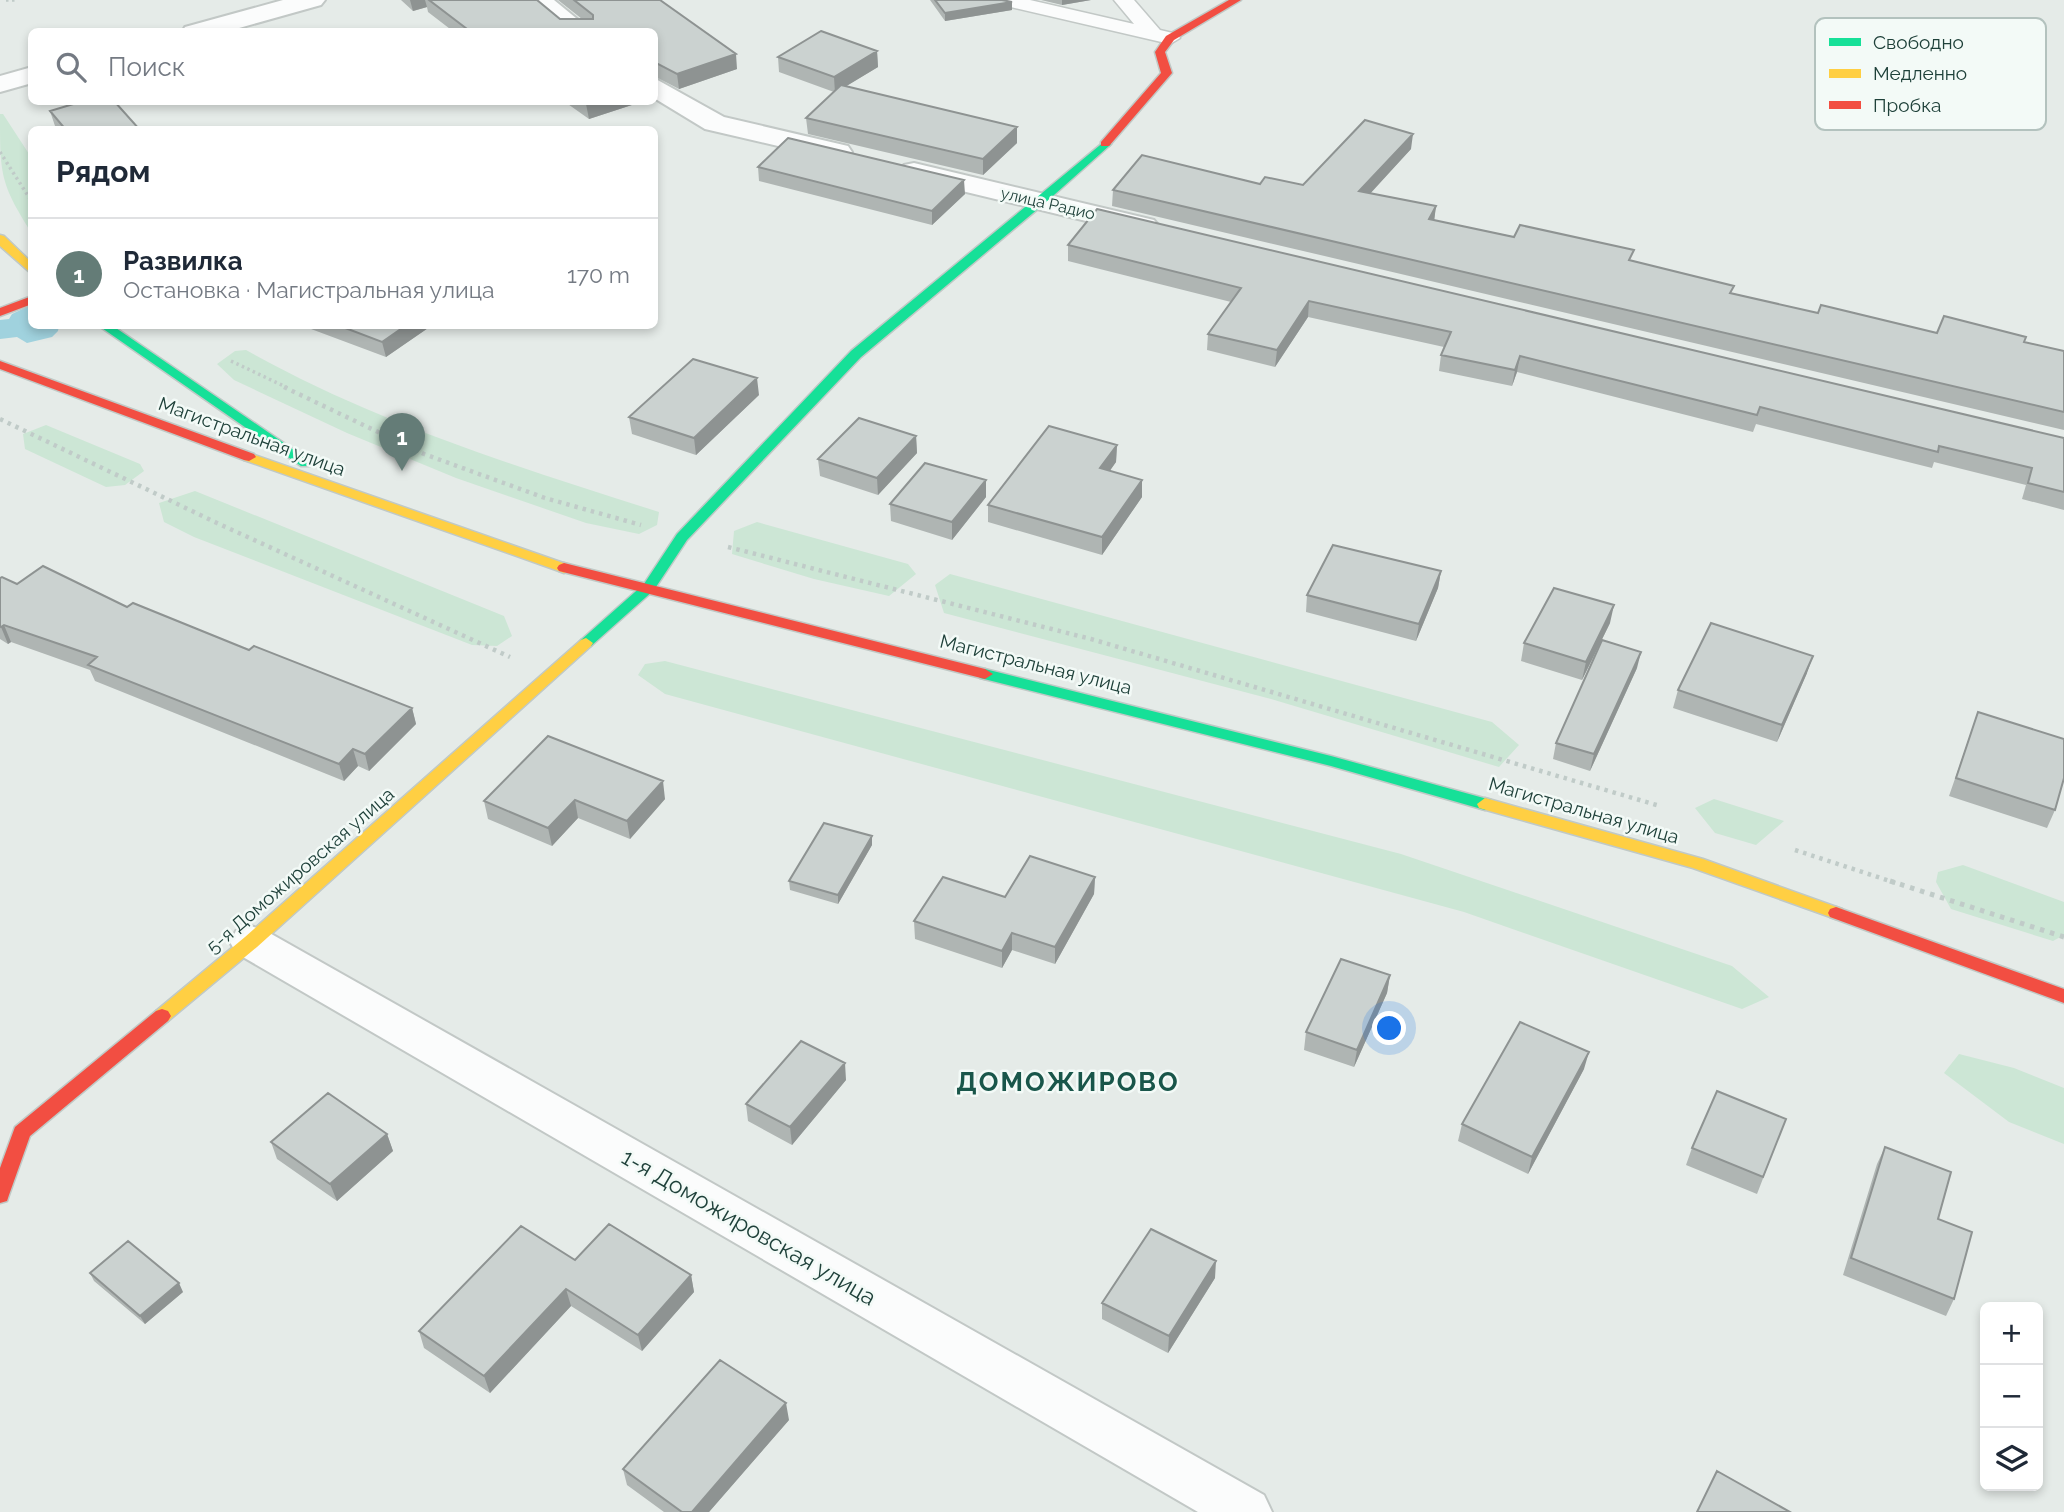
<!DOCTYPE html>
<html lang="ru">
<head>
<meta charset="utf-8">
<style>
	:root { --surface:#fff; --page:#f2f2f3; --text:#1f2937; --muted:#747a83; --line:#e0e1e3; --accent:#647c77 }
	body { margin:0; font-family:Raleway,sans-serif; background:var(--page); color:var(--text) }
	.controls { position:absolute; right:21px; bottom:21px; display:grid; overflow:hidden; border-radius:10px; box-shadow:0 4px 10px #0003 }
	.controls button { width:63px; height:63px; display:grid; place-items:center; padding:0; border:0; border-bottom:2px solid var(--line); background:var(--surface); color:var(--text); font:35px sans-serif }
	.you { position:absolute; left:1390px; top:1029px; width:24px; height:24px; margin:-18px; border:5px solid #fff; border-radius:50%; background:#1a73e8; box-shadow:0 0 0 10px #1a73e833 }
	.badge { display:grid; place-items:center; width:46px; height:46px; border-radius:50%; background:var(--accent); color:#fff; font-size:23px; font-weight:700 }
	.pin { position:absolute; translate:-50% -58px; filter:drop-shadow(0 2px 4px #0008) }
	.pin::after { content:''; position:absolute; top:37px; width:24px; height:21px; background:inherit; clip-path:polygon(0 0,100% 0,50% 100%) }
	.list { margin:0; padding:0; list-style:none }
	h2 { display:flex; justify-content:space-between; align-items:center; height:91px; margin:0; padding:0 28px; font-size:30px }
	h2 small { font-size:23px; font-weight:400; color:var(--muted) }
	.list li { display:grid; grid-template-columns:46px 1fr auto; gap:21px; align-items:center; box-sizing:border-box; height:112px; padding:0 28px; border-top:2px solid var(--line) }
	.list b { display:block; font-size:26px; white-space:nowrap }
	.list p { margin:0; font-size:23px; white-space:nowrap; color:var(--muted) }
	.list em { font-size:23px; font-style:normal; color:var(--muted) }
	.icon { flex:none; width:38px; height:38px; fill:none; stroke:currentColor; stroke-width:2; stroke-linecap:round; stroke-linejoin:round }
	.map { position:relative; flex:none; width:2064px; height:1512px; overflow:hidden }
	.search { position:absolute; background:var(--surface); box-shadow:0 4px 10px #0003; left:28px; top:28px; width:630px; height:77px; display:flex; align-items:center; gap:18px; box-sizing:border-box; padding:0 24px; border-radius:10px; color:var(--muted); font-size:26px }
	.panel { position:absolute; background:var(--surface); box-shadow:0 4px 10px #0003; left:28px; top:126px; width:630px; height:203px; border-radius:10px }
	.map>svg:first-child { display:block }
	.green { fill:#cce6d5 }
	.water { fill:#a0d2de }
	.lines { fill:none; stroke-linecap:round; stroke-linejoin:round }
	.lane-casing { stroke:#c2c8c6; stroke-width:3 }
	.street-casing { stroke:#c2c8c6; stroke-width:4 }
	.fast-casing { stroke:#c0c9c6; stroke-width:3 }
	.slow-casing { stroke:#c0c9c6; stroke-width:3 }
	.jam-casing { stroke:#c0c9c6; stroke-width:3 }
	.path-far2 { stroke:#c0cbc8; stroke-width:3.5; stroke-dasharray:2.5 3.5; stroke-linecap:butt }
	.path-far1 { stroke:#c0cbc8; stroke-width:4.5; stroke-dasharray:3.5 5; stroke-linecap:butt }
	.path { stroke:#c0cbc8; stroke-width:5; stroke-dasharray:4.5 6; stroke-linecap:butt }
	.lane { fill:#fbfcfc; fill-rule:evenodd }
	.street { fill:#fbfcfc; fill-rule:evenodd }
	.fast { fill:#16e098; fill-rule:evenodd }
	.slow { fill:#ffcf43; fill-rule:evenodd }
	.jam { fill:#f24e42; fill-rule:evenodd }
	.wall { fill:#afb5b3 }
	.shaded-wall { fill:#8e9392 }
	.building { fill:#cbd2d0; stroke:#8e9392; stroke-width:2 }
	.labels { text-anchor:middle; stroke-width:5; stroke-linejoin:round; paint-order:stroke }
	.far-street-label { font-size:16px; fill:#1f413a; stroke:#f3faf7 }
	.street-label { font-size:19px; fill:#1f413a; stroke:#f3faf7 }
	.near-street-label { font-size:23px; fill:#1f413a; stroke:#f3faf7 }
	.district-label { font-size:26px; font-weight:bold; letter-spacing:2px; fill:#19564a; stroke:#f3faf7 }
	.key { fill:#f3faf7; stroke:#b3c2be; stroke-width:2 }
	.key-label { font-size:19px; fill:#1f413a }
</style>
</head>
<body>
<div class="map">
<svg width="2064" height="1512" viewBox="0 0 2064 1512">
	<rect width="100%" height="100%" fill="#e5ebe8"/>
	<!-- green -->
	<path class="green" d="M0,114H3L31,157V232C0,183 0,174 0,114Z
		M246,350C376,423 518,467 659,512L657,525L639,534L586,523L456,478L347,433L234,380L217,364L235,351Z
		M46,425L140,464L144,471L125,485L106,487L25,449L23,434Z
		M195,491L504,616L512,636L497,646L472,645L194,537L164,522L159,503Z
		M757,522L908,564L916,574L889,596L814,579L732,554L734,531Z
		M950,574L1492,722L1519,745L1499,767L1271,699L944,613L935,585Z
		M665,661L1401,854L1732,966L1769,997L1742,1009L1464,912L665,694L638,675L645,664Z
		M1714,799L1784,821L1756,845L1715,833L1695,808Z
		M1963,865L2064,902V935L2053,941L1951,909L1936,882L1938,872Z
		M1959,1054L2014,1068L2064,1088V1144L2009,1122L1944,1073Z"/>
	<!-- water -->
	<path class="water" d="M31,305L32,326H59L58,331L52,337L27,343L17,337L0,339V320L9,319L12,314Z"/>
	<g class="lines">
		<!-- lane casing -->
		<g class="lane-casing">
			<path id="lane" d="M995,0H1030L1134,24L1114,0H1134L1160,30L1177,34L1180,38L1170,44L998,4Z"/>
		</g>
		<!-- street casing -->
		<g class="street-casing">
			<path id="street" d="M283,0H325L321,5L225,32H182L185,27Z
				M525,0H554L593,32H564Z
				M32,67V83L0,92V76Z
				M654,78L724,117L848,146L852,152L848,158L838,160L705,129L654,98Z
				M914,163L1154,220L1159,226L1154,232L1144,235L904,177L900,171L904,165Z
				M251,926L266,931L1264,1495L1272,1512H1198L236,953L230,942L236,931Z"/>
		</g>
		<!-- fast casing -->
		<g class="fast-casing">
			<path id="fast" d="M1105,141L1111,144L1109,146L1045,203L861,357L687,540L654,590L591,646H581L579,643L581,640L644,584L677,534L851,351Z
				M99,326H113L313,463L311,466H301Z
				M985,669L1331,756L1491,800L1493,804L1485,810L1331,766L980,678L977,674Z"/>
		</g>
		<!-- slow casing -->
		<g class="slow-casing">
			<path id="slow" d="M0,235L4,236L32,263V274L0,246Z
				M249,453L569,565L571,568L564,573L559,571L244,460L242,457L244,454Z
				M586,638L593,643L591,646L257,947L168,1021L162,1023L156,1021L153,1016L156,1011L245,937L581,640Z
				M1485,798L1703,859L1842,909L1844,913L1842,917L1836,919L1693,868L1479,808L1477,804Z"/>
		</g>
		<!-- jam casing -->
		<g class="jam-casing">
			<path id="jam" d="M1229,0H1241L1174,40L1165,52L1172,73L1109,146H1101V142L1161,73L1155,52L1166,36Z
				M32,296V304L0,316V308Z
				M0,361L254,454L256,457L249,461L244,460L0,369Z
				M564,563L985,669L993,674L985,679L559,571L557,568L559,565Z
				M1836,907L2064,989V1003L1830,917L1828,913L1830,909Z
				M162,1009L168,1011L171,1016L168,1021L30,1136L9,1195L7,1201L0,1203V1168L15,1127L156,1011Z"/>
		</g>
		<!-- path-far2 -->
		<path class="path-far2" d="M6,0H18
			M0,152L32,202
			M231,361L288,388"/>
		<!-- path-far1 -->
		<path class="path-far1" d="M284,387L424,454L545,498L641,525
			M0,419L217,523L510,657
			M728,547L1091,639L1660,806
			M1795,850L1896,883"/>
		<!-- path -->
		<path class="path" d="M1890,881L2064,937"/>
		<!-- lane -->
		<use href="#lane" class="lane"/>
		<!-- street -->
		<use href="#street" class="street"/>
		<!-- fast -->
		<use href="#fast" class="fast"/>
		<!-- slow -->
		<use href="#slow" class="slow"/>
		<!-- jam -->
		<use href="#jam" class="jam"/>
	</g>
	<!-- wall -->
	<path class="wall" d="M401,0H537L560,19H582L558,0H660L737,69L679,89L654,76V32H454L428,12L427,7L413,11Z
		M930,0H1002L1012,2V10L945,21Z
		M1041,0H1091L1062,5Z
		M877,51L878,67L846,86L1017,143L983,175L808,134L806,118L834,92L779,72L778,57Z
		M565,102H641L589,119Z
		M50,111L140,130H58L55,126Z
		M1411,149L1370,193L1436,206L1434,220L1632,261L1732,293L1818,313L1937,333L2024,342L2064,351V430L1112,206L1113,190L1260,184L1303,185Z
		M758,167L965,194L932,225L759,181Z
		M1068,245L2064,438V510L2022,499L2026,485L1934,462L1932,468L1756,424L1753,432L1517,372L1512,386L1439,371L1441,355L1444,347L1308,317L1275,367L1207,350L1208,334L1231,302L1068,261Z
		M303,326H431L386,357Z
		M759,395L696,455L632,434L629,417Z
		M916,436L917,453L878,495L820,476L818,459Z
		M1117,445L1116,462L1110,470L1142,497L1102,555L988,522V505Z
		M986,497L952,540L891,521L890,504Z
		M1441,571L1438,588L1416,641L1306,612L1307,595Z
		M0,578L17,584L127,607L249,650L412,708L416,724L369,771L358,766L344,781L95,681L90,670L11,642L8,644L0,639Z
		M1610,623L1582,680L1521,661L1524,643Z
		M1637,668L1590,771L1553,759L1556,743Z
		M1807,673L1777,742L1673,708L1678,690Z
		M1978,712L2055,810L2047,828L1949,796Z
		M665,799L630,839L578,818L552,846L488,819L484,801Z
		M872,836V845L838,904L790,890L789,881Z
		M1095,877L1094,894L1055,964L1012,950L1002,968L915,939L914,921L1005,897Z
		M1390,975L1387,993L1354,1067L1304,1050L1306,1032Z
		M1584,1069L1528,1174L1458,1141L1462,1124Z
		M846,1080L792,1145L748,1121L746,1104Z
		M1786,1119L1757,1194L1686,1165L1692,1148Z
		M387,1134L393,1151L337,1201L277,1159L271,1142Z
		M1885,1147L1938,1219L1954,1299L1946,1316L1843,1275L1877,1164Z
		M575,1260L691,1275L694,1292L642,1351L571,1306L490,1393L424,1348L419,1331Z
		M90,1273L183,1292L145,1324L94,1281Z
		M1215,1278L1168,1353L1102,1319V1303Z
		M789,1420L709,1512H664L627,1485L623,1469Z"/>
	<!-- shaded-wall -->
	<path class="shaded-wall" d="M410,0H425L427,7L413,11Z
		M1062,0H1091L1062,5Z
		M1012,2V10L945,21V13Z
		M877,51L878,67L835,93L834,77Z
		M736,54L737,69L679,89L677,74Z
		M593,102H641L589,119L586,104Z
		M1017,127V143L983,175V159Z
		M1413,134L1411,149L1358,207L1359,191Z
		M964,180L965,194L932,225V211Z
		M1436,206L1434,222L1429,219Z
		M1309,301L1308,317L1275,367L1277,350Z
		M405,326H431L386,357L382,342Z
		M1520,356L1517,372L1512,386L1515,370Z
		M757,378L759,395L696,455L694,438Z
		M916,436L917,453L878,495L877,478Z
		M1117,445L1116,462L1100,485V468Z
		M986,480V497L952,540V522Z
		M1142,480V497L1102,555V537Z
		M1441,571L1438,588L1416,641L1419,624Z
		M1614,605L1610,623L1582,680L1586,662Z
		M4,625L11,642L8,644L1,627Z
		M1641,652L1637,668L1590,771L1594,754Z
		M1813,656L1807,673L1777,742L1782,725Z
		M412,708L416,724L369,771L365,754Z
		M353,749L358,766L344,781L339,764Z
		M663,781L665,799L630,839L627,821Z
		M575,800L578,818L552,846L548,828Z
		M872,836V845L838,904V895Z
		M1095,877L1094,894L1055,964V947Z
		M1012,933V950L1002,968V951Z
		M1390,975L1387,993L1354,1067L1357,1050Z
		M1589,1052L1584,1069L1528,1174L1532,1157Z
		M845,1063L846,1080L792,1145L790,1127Z
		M387,1134L393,1151L337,1201L330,1184Z
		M1216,1261L1215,1278L1168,1353L1169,1336Z
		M691,1275L694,1292L642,1351L638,1335Z
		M179,1283L183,1292L145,1324L140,1316Z
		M566,1289L571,1306L490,1393L484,1376Z
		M786,1403L789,1420L709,1512H692Z"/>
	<!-- building -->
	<path class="building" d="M429,0H537L560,19H593V15L574,0H660L736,54L677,74L654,62V32H471Z
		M935,0H1002L1012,2L945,13Z
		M821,31L877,51L834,77L778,57Z
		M841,85L1017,127L983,159L806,118Z
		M80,102H115L140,130H66L50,111Z
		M1365,120L1413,134L1359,191L1436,206L1429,219L1514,237L1520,225L1634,250L1629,260L1734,286L1730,293L1818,313L1821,305L1937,333L1944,316L2026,337L2024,342L2064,351V412L1113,190L1142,155L1260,184L1265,177L1303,185Z
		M788,138L964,180L932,211L758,167Z
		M1097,209L2064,438V492L2028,483L2032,468L1939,446L1938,452L1760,407L1757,415L1520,356L1515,370L1441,355L1451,332L1309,301L1277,350L1208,334L1241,288L1068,245Z
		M340,326H405L382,342Z
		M693,359L757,378L694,438L629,417Z
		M859,418L916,436L877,478L818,459Z
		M1049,426L1117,445L1100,468L1142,480L1102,537L988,505Z
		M925,463L986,480L952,522L890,504Z
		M1333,545L1441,571L1419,624L1307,595Z
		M43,566L127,607L133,603L249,650L254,646L412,708L365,754L353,749L339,764L88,665L97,657L4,625L1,627L0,626V578L2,577L17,584Z
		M1554,588L1614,605L1586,662L1524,643Z
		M1711,623L1813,656L1782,725L1678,690Z
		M1602,640L1641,652L1594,754L1556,743Z
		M1978,712L2064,739V778L2055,810L1956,778Z
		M548,736L663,781L627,821L575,800L548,828L484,801Z
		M824,823L872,836L838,895L789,881Z
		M1030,856L1095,877L1055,947L1012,933L1002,951L914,921L943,877L1005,897Z
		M1341,959L1390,975L1357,1050L1306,1032Z
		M1520,1022L1589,1052L1532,1157L1462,1124Z
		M801,1041L845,1063L790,1127L746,1104Z
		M1717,1091L1786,1119L1763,1177L1692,1148Z
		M328,1093L387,1134L330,1184L271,1142Z
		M1885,1147L1951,1172L1938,1219L1972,1232L1954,1299L1851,1258Z
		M609,1224L691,1275L638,1335L566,1289L484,1376L419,1331L521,1226L575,1260Z
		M1151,1229L1216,1261L1169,1336L1102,1303Z
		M128,1241L179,1283L140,1316L90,1273Z
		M720,1360L786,1403L692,1512H682L623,1469Z
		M1717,1471L1790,1512H1697Z"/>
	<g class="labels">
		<!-- far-street labels -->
		<g class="far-street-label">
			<text transform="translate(1048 203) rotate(13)" y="6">улица Радио</text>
		</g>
		<!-- street labels -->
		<g class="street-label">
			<text transform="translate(252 436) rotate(20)" y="7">Магистральная улица</text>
			<text transform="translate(1036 664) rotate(14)" y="7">Магистральная улица</text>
			<text transform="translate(1584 810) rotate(16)" y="7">Магистральная улица</text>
			<text transform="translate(300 870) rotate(-41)" y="7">5-я Доможировская улица</text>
		</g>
		<!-- near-street labels -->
		<g class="near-street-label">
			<text transform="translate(749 1227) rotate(30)" y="8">1-я Доможировская улица</text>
		</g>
		<!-- district labels -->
		<g class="district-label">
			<text x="1068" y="1091">ДОМОЖИРОВО</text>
		</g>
	</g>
	<!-- legend -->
	<rect x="1815" y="18" width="231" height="112" rx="10" class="key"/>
	<rect x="1829" y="38" width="32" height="8" fill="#16e098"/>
	<rect x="1829" y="69" width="32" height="9" fill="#ffcf43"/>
	<rect x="1829" y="101" width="32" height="8" fill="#f24e42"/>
	<g class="key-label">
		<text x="1873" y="49">Свободно</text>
		<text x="1873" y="80">Медленно</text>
		<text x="1873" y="112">Пробка</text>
	</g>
</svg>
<div class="controls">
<button>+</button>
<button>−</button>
<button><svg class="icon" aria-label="layers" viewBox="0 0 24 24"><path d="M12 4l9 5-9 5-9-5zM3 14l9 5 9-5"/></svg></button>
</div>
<div class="you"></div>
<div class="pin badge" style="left:402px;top:471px">1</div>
<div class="search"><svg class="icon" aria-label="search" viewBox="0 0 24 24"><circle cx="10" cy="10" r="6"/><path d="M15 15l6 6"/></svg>Поиск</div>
<section class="panel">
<h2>Рядом<small></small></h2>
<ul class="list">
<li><span class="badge">1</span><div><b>Развилка</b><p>Остановка · Магистральная улица</p></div><em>170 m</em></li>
</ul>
</section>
</div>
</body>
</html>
